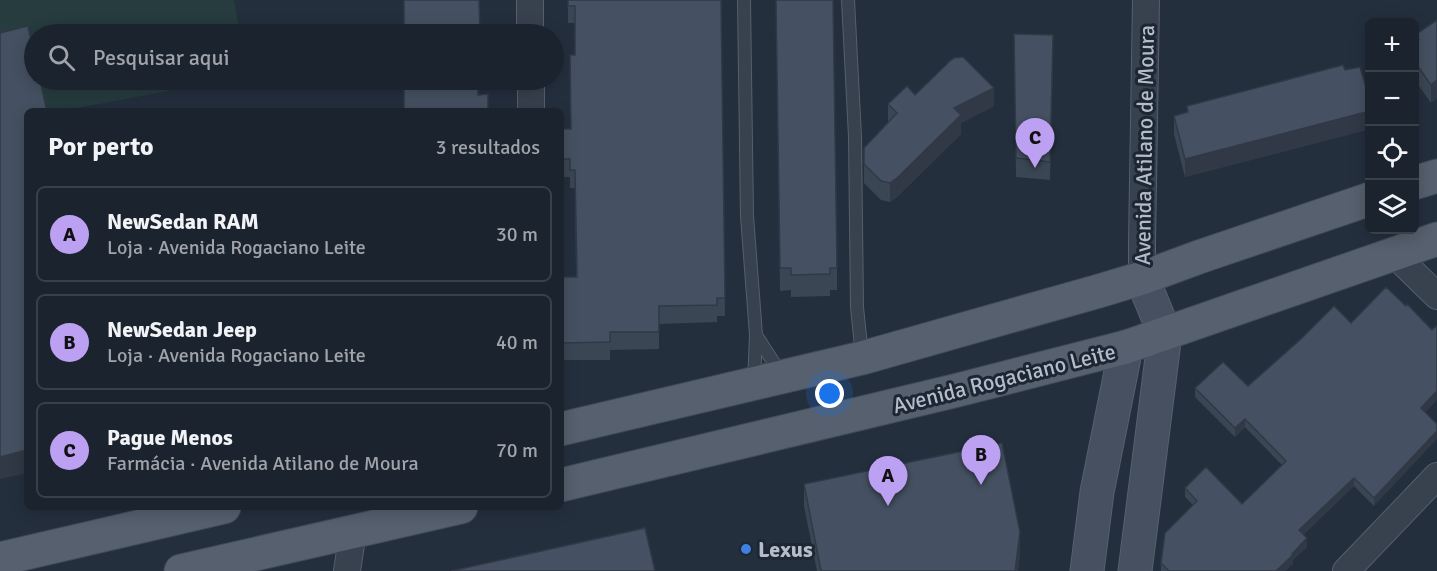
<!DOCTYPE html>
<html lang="pt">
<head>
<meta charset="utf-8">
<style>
	:root { --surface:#1b232e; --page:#282f3a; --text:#f1f3f6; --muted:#a0a4aa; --line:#39404a; --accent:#bca0f2 }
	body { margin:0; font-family:Signika,sans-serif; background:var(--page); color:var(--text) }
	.controls { position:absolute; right:18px; top:18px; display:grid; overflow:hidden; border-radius:9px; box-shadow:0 3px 15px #0003 }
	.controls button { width:54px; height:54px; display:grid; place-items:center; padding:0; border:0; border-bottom:2px solid var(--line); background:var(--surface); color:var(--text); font:30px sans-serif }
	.you { position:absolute; left:830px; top:394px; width:21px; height:21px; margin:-15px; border:4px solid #fff; border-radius:50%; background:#1a73e8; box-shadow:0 0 0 9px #1a73e833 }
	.badge { display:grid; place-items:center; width:39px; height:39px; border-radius:50%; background:var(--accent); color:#111; font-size:20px; font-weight:700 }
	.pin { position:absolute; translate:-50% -50px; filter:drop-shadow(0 2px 3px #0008) }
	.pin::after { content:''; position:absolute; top:32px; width:21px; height:18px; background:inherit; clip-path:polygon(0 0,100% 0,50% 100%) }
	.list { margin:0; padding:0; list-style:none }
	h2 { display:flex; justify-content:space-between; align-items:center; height:78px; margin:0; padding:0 24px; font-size:26px }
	h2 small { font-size:20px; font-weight:400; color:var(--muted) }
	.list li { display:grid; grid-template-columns:39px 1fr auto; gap:18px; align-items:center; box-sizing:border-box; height:96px; margin:0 12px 12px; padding:0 12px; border:2px solid var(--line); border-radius:9px }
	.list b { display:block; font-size:22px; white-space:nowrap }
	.list p { margin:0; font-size:20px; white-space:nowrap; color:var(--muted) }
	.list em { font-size:20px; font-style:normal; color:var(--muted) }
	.icon { flex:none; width:33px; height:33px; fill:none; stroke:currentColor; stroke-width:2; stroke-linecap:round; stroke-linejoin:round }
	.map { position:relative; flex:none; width:1437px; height:571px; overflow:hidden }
	.search { position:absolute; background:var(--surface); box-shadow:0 3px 15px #0003; left:24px; top:24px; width:540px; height:66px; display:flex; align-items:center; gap:15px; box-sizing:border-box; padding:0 21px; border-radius:33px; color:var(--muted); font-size:22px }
	.panel { position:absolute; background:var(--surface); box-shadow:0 3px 15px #0003; left:24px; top:108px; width:540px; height:402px; border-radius:9px }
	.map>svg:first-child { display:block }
	.green { fill:#263c3f }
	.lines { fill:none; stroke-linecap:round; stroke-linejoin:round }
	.lane-casing { stroke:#565f6c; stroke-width:14 }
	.street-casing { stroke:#565f6c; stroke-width:28 }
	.secondary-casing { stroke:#565f6c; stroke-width:35 }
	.primary-casing { stroke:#414a57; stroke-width:35 }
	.lane { stroke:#38414e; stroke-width:12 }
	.street { stroke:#38414e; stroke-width:26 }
	.secondary { stroke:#465061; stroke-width:33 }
	.primary { stroke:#56606e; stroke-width:33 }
	.wall { fill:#3b4654 }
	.shaded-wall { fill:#303945 }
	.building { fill:#455162; stroke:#303945; stroke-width:1.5 }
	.shop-dot { fill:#3f7fe0; stroke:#1d2633; stroke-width:2 }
	.labels { text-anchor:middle; stroke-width:6; stroke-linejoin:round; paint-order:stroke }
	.street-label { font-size:22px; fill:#b4bcc9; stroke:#1d2633 }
	.poi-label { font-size:22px; font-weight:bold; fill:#b4bcc9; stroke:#1d2633; text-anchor:start }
</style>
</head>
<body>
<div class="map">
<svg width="1437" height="571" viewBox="0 0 1437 571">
	<rect width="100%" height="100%" fill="#242f3e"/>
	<!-- green -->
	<path class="green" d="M0,0H234L240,34H34V78L0,55Z
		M35,80H227L61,111H41Z"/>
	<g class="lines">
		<!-- lane casing -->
		<g class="lane-casing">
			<path id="lane" d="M744,0L747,216L756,335L754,382
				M848,0L855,137L857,307L862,356
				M756,335L781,374"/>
		</g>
		<!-- street casing -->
		<g class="street-casing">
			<path id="street" d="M530,0V34
				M531,80V111
				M1394,254L1437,296
				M1142,278V242L1146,0
				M347,571L353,531
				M1346,571L1437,476"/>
		</g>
		<!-- secondary casing -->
		<g class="secondary-casing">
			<path id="secondary" d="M1087,571L1097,492L1126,347
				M1135,571L1165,334L1142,278"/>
		</g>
		<!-- primary casing -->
		<g class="primary-casing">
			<path id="primary" d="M1414,183L1437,176
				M561,429L862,358L1099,291L1142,278L1199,257L1370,199
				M561,485L958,390L1126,347L1437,239
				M0,559L224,507
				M181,571L461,507"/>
		</g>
		<!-- lane -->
		<use href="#lane" class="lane"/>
		<!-- street -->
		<use href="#street" class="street"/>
		<!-- secondary -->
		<use href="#secondary" class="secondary"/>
		<!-- primary -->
		<use href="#primary" class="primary"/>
	</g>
	<!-- wall -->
	<path class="wall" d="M568,0H721L725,316H717V322L659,324V349L610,350V360H562V277H576L575,188H570V177H561V129H571L575,55V23H568Z
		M776,0L837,268V290H830V296L791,297V290L780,291Z
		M1437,20L1431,103L1414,79V42L1415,35Z
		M1014,34L1053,53L1050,180L1016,177Z
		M1345,70L1370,101V129L1185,177L1174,134V116L1187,112V106Z
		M915,95L994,106L961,123V134L897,197L890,202L881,200L864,183V148L888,123V104Z
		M1248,386L1425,412L1374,506L1354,486L1303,535L1307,547L1293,560V564L1285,571H1161V563L1193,505L1185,497V488L1242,504L1282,465L1245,427L1235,437L1195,397V388Z
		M804,484L1020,554L1018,571H817L804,506Z"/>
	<!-- shaded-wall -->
	<path class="shaded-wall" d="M1437,80V99L1431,103V85Z
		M994,88V106L961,123V134L897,197L890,202V183L954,108Z
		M1370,111V129L1185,177V159Z
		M1437,391V400L1421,417V408Z
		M1245,419V427L1235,437V428Z
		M1437,431V439L1374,506V498Z
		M27,450V473L0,479V457Z
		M1354,478V486L1299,539V530Z
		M1020,532V554L1018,571H1015Z
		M1307,538V547L1293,560V564L1285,571H1276Z"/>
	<!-- building -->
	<path class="building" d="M404,0H479L480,34H404Z
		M568,0H721L725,298H717V305L659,306V332H610V342L562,343V277H577L575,170H570V159H561V129H571L570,55H575V6H568Z
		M776,0H833L837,268H830V274L791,275V268H780Z
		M1437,20V80L1431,85L1414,61V42L1419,40L1415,35Z
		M28,26L34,54V80H40L47,111H27V450L0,457V33Z
		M1014,34L1053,35L1050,162L1016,158Z
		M963,57L994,88L954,108L961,115L897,178L890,183L881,181L864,164V148L897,113L888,104L907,86L915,95L950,61L954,58Z
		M1343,65L1345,70L1360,67L1370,101V111L1185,159L1174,116L1188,112L1187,106Z
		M404,80H478V95L488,94V111H404Z
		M1386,287L1406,306L1407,304L1432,330L1436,326L1437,328V391L1421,408L1437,424V431L1374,498L1354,478L1299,530L1307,538L1292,554L1293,555L1276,571H1169L1161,563L1165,533L1197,501L1185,488L1206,467L1242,504L1286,461L1245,419L1235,428L1195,388L1223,362L1248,386L1302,338L1334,306L1351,323Z
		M1002,443L1020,532L1015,571H821L804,484Z
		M645,528L655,571H451Z"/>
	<!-- markers -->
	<circle class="shop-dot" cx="746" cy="549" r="6"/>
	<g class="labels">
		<!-- street labels -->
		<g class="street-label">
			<text transform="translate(1144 145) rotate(-89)" y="8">Avenida Atilano de Moura</text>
			<text transform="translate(1004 378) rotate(-14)" y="8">Avenida Rogaciano Leite</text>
		</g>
		<!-- poi labels -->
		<g class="poi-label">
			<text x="758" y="557">Lexus</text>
		</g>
	</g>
</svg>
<div class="controls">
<button>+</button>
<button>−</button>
<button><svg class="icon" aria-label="locate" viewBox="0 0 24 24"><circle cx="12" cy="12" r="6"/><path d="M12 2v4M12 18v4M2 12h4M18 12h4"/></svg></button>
<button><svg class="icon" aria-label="layers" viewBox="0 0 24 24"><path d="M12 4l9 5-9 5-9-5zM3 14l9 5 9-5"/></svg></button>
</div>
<div class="you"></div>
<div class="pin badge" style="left:888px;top:506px">A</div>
<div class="pin badge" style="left:981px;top:485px">B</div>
<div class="pin badge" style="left:1035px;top:168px">C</div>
<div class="search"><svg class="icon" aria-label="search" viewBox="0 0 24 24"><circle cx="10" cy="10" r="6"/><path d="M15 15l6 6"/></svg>Pesquisar aqui</div>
<section class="panel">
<h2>Por perto<small>3 resultados</small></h2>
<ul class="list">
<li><span class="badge">A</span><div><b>NewSedan RAM</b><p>Loja · Avenida Rogaciano Leite</p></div><em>30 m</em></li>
<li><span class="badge">B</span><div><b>NewSedan Jeep</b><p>Loja · Avenida Rogaciano Leite</p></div><em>40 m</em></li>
<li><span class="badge">C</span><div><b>Pague Menos</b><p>Farmácia · Avenida Atilano de Moura</p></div><em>70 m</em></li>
</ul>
</section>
</div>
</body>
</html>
